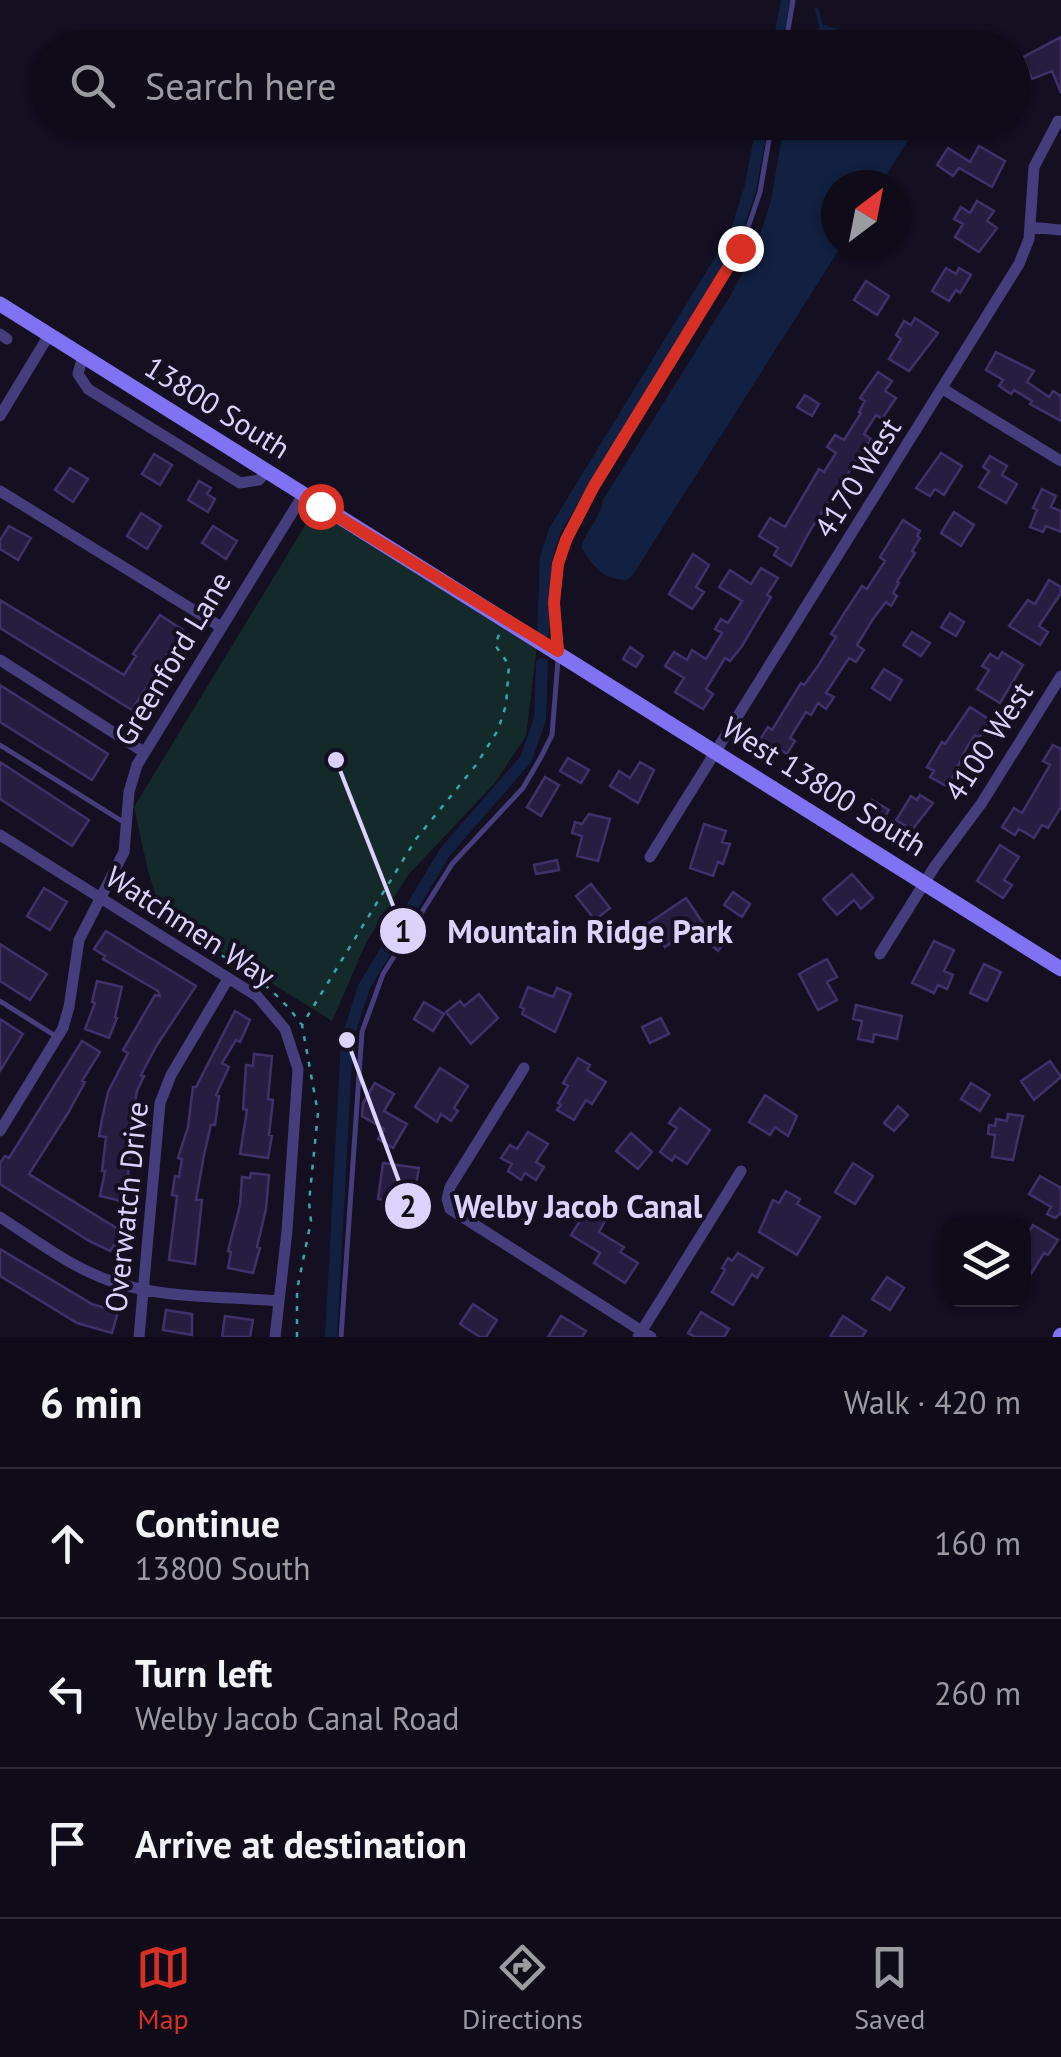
<!DOCTYPE html>
<html lang="en">
<head>
<meta charset="utf-8">
<style>
	:root { --surface:#0f0b19; --page:#1d1926; --text:#f1f3f6; --muted:#9b9ba2; --line:#2f2b38; --accent:#d93025 }
	body { margin:0; font-family:"PT Sans",sans-serif; background:var(--page); color:var(--text) }
	.controls { position:absolute; right:30px; bottom:30px; display:grid; overflow:hidden; border-radius:20px; box-shadow:0 2px 8px #0004 }
	.controls button { width:90px; height:90px; display:grid; place-items:center; padding:0; border:0; border-bottom:2px solid var(--line); background:var(--surface); color:var(--text); font:50px sans-serif }
	.compass { position:absolute; left:821px; top:170px; width:90px; height:90px; border-radius:50%; background:var(--surface); box-shadow:0 2px 8px #0004; rotate:32deg }
	.stop { position:absolute; width:30px; height:30px; margin:-22px; border:8px solid #d93025; border-radius:50%; background:#fff }
	.stop.end { background:#d93025; border-color:#fff; box-shadow:0 2px 10px #0008 }
	.list { margin:0; padding:0; list-style:none }
	h2 { display:flex; justify-content:space-between; align-items:center; height:130px; margin:0; padding:0 40px; font-size:42px }
	h2 small { font-size:32px; font-weight:400; color:var(--muted) }
	.list li { display:grid; grid-template-columns:65px 1fr auto; gap:30px; align-items:center; box-sizing:border-box; height:150px; padding:0 40px; border-top:2px solid var(--line) }
	.list b { display:block; font-size:38px; white-space:nowrap }
	.list p { margin:0; font-size:32px; white-space:nowrap; color:var(--muted) }
	.list em { font-size:32px; font-style:normal; color:var(--muted) }
	.icon { flex:none; width:55px; height:55px; fill:none; stroke:currentColor; stroke-width:2; stroke-linecap:round; stroke-linejoin:round }
	.map { position:relative; flex:none; width:1061px; height:1337px; overflow:hidden }
	.search { position:absolute; background:var(--surface); box-shadow:0 2px 8px #0004; left:30px; right:30px; top:30px; height:110px; display:flex; align-items:center; gap:25px; box-sizing:border-box; padding:0 35px; border-radius:55px; color:var(--muted); font-size:38px }
	.sheet { height:580px; background:var(--surface) }
	nav { display:flex; justify-content:space-around; align-items:center; box-sizing:border-box; height:140px; border-top:2px solid var(--line); background:var(--surface); font-size:28px; color:var(--muted) }
	nav a { display:grid; justify-items:center; gap:5px }
	nav .on { color:var(--accent) }
	.map>svg:first-child { display:block }
	.green { fill:#13292a }
	.water { fill:#122142 }
	.lines { fill:none; stroke-linecap:round; stroke-linejoin:round }
	.stream { stroke:#122142; stroke-width:4 }
	.canal { stroke:#122142; stroke-width:12 }
	.building { fill:#271d40; stroke:#41316a; stroke-width:2.5 }
	.path { stroke:#39a7a9; stroke-width:2.5; stroke-dasharray:5 8; stroke-linecap:butt }
	.lane { stroke:#463e7c; stroke-width:5 }
	.street { stroke:#463e7c; stroke-width:11 }
	.secondary { stroke:#8072f3; stroke-width:15 }
	.route { stroke:#d93025; stroke-width:12 }
	.labels { text-anchor:middle; stroke-width:8; stroke-linejoin:round; paint-order:stroke }
	.street-label { font-size:30px; fill:#dbd3fb; stroke:#140f21 }
	.leader { fill:none; stroke:#dbd3fb; stroke-width:4 }
	.callout-dot { fill:#dbd3fb; stroke:#140f21; stroke-width:4 }
	.mark-label { font-size:30px; text-anchor:middle; font-weight:bold; fill:#111 }
	.callout-label { font-size:32px; text-anchor:middle; font-weight:bold; fill:#dbd3fb; stroke:#140f21; stroke-width:8; stroke-linejoin:round; paint-order:stroke }
</style>
</head>
<body>
<div class="map">
<svg width="1061" height="1337" viewBox="0 0 1061 1337">
	<rect width="100%" height="100%" fill="#140f21"/>
	<!-- green -->
	<path class="green" d="M315,509L537,647L526,736L494,784L408,875L367,941L332,1021L162,915L148,871L134,807Z"/>
	<!-- water -->
	<path class="water" d="M824,25L835,28L866,47H800L805,37Z
		M784,123H919L880,185H836V245H842L632,576L626,580C603,580 591,565 581,546C589,527 599,520 603,500L732,293L757,244L771,201Z"/>
	<g class="lines">
		<!-- stream -->
		<path class="stream" d="M817,10L822,30"/>
		<!-- canal -->
		<path class="canal" d="M778,48L787,0
			M543,633L546,558L555,530L735,236L750,189L763,122
			M331,1337L347,1040L364,987L445,852L526,759L540,719L542,664"/>
	</g>
	<!-- building -->
	<path class="building" d="M1061,37V93L1052,71L1032,79L1023,57Z
		M979,146L1005,161L992,187L959,168L953,176L937,165L948,148L970,162Z
		M977,201L994,211L987,221L997,228L979,252L955,237L963,224L954,219L961,207L970,213Z
		M946,268L956,274L959,268L971,275L960,293L956,290L949,301L932,291Z
		M866,281L889,296L877,315L854,300Z
		M915,318L938,333L909,371L889,359L901,339L896,335L904,321L911,325Z
		M996,352L1034,371L1027,382L1049,397L1053,391L1061,396V421L1030,404L1032,401L1014,390L1011,394L999,386L1003,380L986,370Z
		M878,372L892,381L885,391L896,398L882,419L876,415L864,434L871,439L811,529L791,566L774,555L778,548L759,536L770,518L785,527L819,469L824,472L836,453L827,447L835,435L844,440L861,413L859,412L865,401L860,398Z
		M805,395L819,404L812,416L797,407Z
		M941,453L962,466L944,495L935,489L930,496L916,488Z
		M154,454L172,465L160,485L142,474Z
		M990,456L1007,466L1002,475L1017,484L1006,503L979,487L989,471L983,467Z
		M70,468L88,479L73,502L55,490Z
		M199,481L211,488L207,494L215,499L208,512L188,500Z
		M1042,489L1056,496L1051,507L1061,511V532L1046,526L1043,532L1030,527L1037,510L1033,508Z
		M954,512L974,525L961,546L941,533Z
		M141,513L161,526L147,549L127,536Z
		M903,520L920,531L917,536L920,538L912,551L915,553L897,582L899,583L893,593L897,596L891,606L886,602L873,619L857,645L864,650L856,662L849,658L826,693L834,697L826,709L818,703L811,715L806,712L790,738L795,741L787,754L776,747L772,753L757,744L768,727L772,730L801,683L804,685L818,666L836,637L831,634L843,615L862,586L867,589L885,561L880,557Z
		M9,526L31,538L18,560L0,549V540Z
		M213,526L237,541L226,559L202,543Z
		M693,554L709,565L696,587L704,592L692,609L669,594Z
		M761,568L778,578L767,595L771,597L742,646L730,661L725,658L706,689L713,694L703,709L675,692L684,678L665,666L674,652L687,660L692,650L706,659L722,633L715,629L721,619L728,623L742,601L719,587L730,570L751,584Z
		M1049,580L1061,587V593L1039,626L1048,632L1040,645L1009,626L1028,600L1035,604Z
		M0,600L124,675L136,656L133,654L160,615L183,630L132,710L0,628Z
		M950,613L964,622L956,636L941,627Z
		M912,632L930,643L921,656L903,645Z
		M630,647L643,656L636,667L623,659Z
		M1002,652L1023,665L1000,703L977,689L989,670L982,666L990,654L998,659Z
		M884,669L902,680L890,700L872,688Z
		M0,685L108,754L92,780L0,722Z
		M970,707L990,720L979,738L975,735L967,747L948,787L930,777L934,771L927,767L942,742L945,744Z
		M1053,745L1061,749V807L1048,828L1042,825L1034,838L1019,829L1015,835L1002,827L1014,808L1022,813L1050,765L1043,761Z
		M568,758L589,770L581,783L560,771Z
		M0,762L89,820L72,846L0,799Z
		M640,762L654,770L638,803L610,786L619,771L630,778Z
		M545,777L559,785L541,816L527,807Z
		M920,795L933,803L912,830L896,820L911,796L917,800Z
		M872,800L889,810L882,822L865,812Z
		M589,814L610,819L598,861L577,856L582,836L572,833L575,822L582,824Z
		M704,824L726,831L722,842L730,844L723,864L718,862L713,876L690,868Z
		M1000,845L1019,857L1004,880L1012,885L1003,898L977,881Z
		M557,860L559,870L536,874L534,865Z
		M852,874L873,898L861,909L854,900L837,915L823,899Z
		M591,884L610,908L595,920L576,896Z
		M44,888L67,902L50,930L27,916Z
		M733,892L750,904L742,917L724,905Z
		M686,898L709,932L718,922L732,934L718,951L693,929L665,947L649,923Z
		M106,931L196,986L157,1045L141,1075L144,1076L137,1091L131,1124H134L125,1202L100,1196L105,1171H102L106,1137L99,1136L102,1119L108,1092L128,1053L123,1050L155,995L160,996L158,991L103,959L105,956L94,949Z
		M934,941L954,950L944,971L953,975L947,989L938,985L934,993L912,983Z
		M0,944L47,974L30,1000L0,981Z
		M827,959L837,977L827,982L837,1000L818,1010L799,974Z
		M984,964L1001,972L987,1001L970,993Z
		M97,981L122,987L115,1017L117,1018L109,1038L85,1029L95,1003L92,1002Z
		M528,987L553,997L557,988L571,994L555,1032L522,1014L524,1009L520,1007Z
		M479,994L498,1018L471,1044L446,1012L460,1001L464,1006Z
		M424,1002L444,1014L433,1031L414,1019Z
		M856,1005L902,1016L897,1039L874,1034L873,1042L858,1039L862,1021L853,1019Z
		M235,1011L250,1020L240,1042L236,1040L222,1063L229,1067L216,1095L219,1096L215,1125H211L204,1155L196,1200H202L195,1264L169,1260L177,1196L172,1195L175,1176L179,1177L182,1159L178,1158L188,1127L193,1087H196Z
		M661,1018L669,1034L650,1043L642,1027Z
		M0,1019L23,1034L0,1071Z
		M82,1041L100,1052L82,1081L85,1082L68,1113L29,1174L126,1234L118,1247L114,1245L110,1251L89,1241L0,1184V1163L5,1156L9,1158Z
		M254,1054L272,1056L268,1099L273,1100L269,1135L272,1136L268,1158L240,1154L247,1110L243,1109L246,1065L253,1066Z
		M578,1058L590,1065L587,1070L606,1082L592,1104L586,1100L574,1120L557,1110L561,1105L558,1103L568,1086L563,1083Z
		M1050,1061L1061,1077L1034,1100L1021,1081Z
		M440,1068L468,1086L454,1108L458,1111L451,1121L441,1114L437,1122L415,1107Z
		M375,1083L394,1094L384,1111L407,1124L393,1148L378,1139L384,1129L362,1116L363,1103Z
		M971,1083L990,1095L980,1111L961,1099Z
		M765,1095L797,1116L788,1136L775,1127L770,1135L749,1122Z
		M898,1106L908,1115L894,1131L884,1123Z
		M680,1108L710,1130L687,1164L675,1156L672,1161L660,1152L677,1128L669,1123Z
		M1008,1114L1023,1116L1013,1160L992,1157L995,1135L988,1134L989,1125L995,1126L996,1119L1007,1121Z
		M528,1132L548,1144L536,1162L544,1167L536,1180L525,1173L521,1180L508,1171L512,1164L501,1158L510,1145L517,1149Z
		M631,1133L652,1152L638,1169L616,1151Z
		M383,1163L419,1168L412,1205H407L406,1211L382,1207L383,1200L378,1199Z
		M853,1163L873,1176L855,1204L835,1192Z
		M251,1173L269,1175L266,1209L257,1247L260,1248L253,1273L228,1268L231,1252L228,1251L240,1205L242,1177L250,1178Z
		M1040,1176L1061,1188V1213L1055,1218L1047,1214L1051,1207L1029,1194Z
		M786,1191L800,1199L797,1204L820,1217L797,1255L759,1232L773,1200L779,1203Z
		M587,1210L605,1221L599,1232L624,1247L620,1252L638,1263L625,1283L594,1263L600,1253L571,1235Z
		M1033,1225L1058,1240L1048,1255L1044,1253L1024,1285V1240Z
		M0,1249L92,1304L118,1312L112,1333L77,1323L0,1276Z
		M738,1253L763,1268L757,1278L752,1274L733,1305L712,1292L725,1270L722,1268L728,1258L732,1261Z
		M887,1277L904,1288L890,1310L872,1299Z
		M473,1304L497,1320L486,1337H480L460,1324Z
		M166,1310L192,1314V1335L163,1330Z
		M701,1312L729,1329L724,1337H695L688,1333Z
		M225,1316L253,1320L250,1337H222Z
		M561,1316L586,1331L582,1337H548Z
		M843,1316L866,1331L862,1337H830Z"/>
	<g class="lines">
		<!-- path -->
		<path class="path" d="M125,890C179,941 258,961 301,1024
			M297,1337V1290L311,1221L309,1202L318,1113L302,1025L416,839L476,765L498,730L506,705L509,665L495,645L500,632"/>
		<!-- lane -->
		<path class="lane" d="M785,48L793,0
			M558,649L554,603L558,564L565,540L594,486L741,248L760,192L772,122
			M0,745L125,823
			M0,1001L57,1037
			M341,1337L362,1032L383,974L452,864L523,788L541,757L552,735L558,660"/>
		<!-- street -->
		<path class="street" d="M1030,227L1061,230
			M0,334L7,339
			M83,356L78,374L88,389L240,483L259,480L266,472
			M943,389L1061,461
			M0,416L49,335
			M0,491L221,627
			M0,660L144,752
			M0,835L257,996L285,1029L298,1069L287,1231L275,1337
			M650,857L1019,264L1029,239L1034,167L1058,121
			M880,954L935,866L981,804L1061,676
			M524,1068L450,1187L447,1199L450,1209L651,1337
			M0,1131L63,1028L69,1007L79,940L124,852L129,792L137,765L303,495
			M0,1217C34,1239 69,1266 108,1280C160,1299 223,1296 278,1301
			M139,1337L160,1103L171,1075L228,979
			M638,1337L741,1171"/>
		<!-- secondary -->
		<path class="secondary" d="M0,304L1061,969
			M1060,1337L1061,1335"/>
	</g>
	<g class="lines">
		<!-- route -->
		<path class="route" d="M320,506L558,651L554,603L558,564L566,540L594,486L740,248"/>
	</g>
	<g class="labels">
		<!-- street labels -->
		<g class="street-label">
			<text transform="translate(217 408) rotate(32)" y="10">13800 South</text>
			<text transform="translate(858 478) rotate(-58)" y="10">4170 West</text>
			<text transform="translate(173 659) rotate(-59)" y="10">Greenford Lane</text>
			<text transform="translate(989 742) rotate(-57)" y="10">4100 West</text>
			<text transform="translate(824 787) rotate(32)" y="10">West 13800 South</text>
			<text transform="translate(190 927) rotate(33)" y="10">Watchmen Way</text>
			<text transform="translate(127 1207) rotate(-84)" y="10">Overwatch Drive</text>
		</g>
	</g>
	<!-- callouts -->
	<path class="leader" d="M336 760L403 931M347 1040L408 1206"/>
	<g class="callout-dot">
		<circle cx="336" cy="760" r="10"/>
		<circle cx="347" cy="1040" r="10"/>
		<circle cx="403" cy="931" r="25"/>
		<circle cx="408" cy="1206" r="25"/>
	</g>
	<g class="mark-label">
		<text x="403" y="942">1</text>
		<text x="408" y="1217">2</text>
	</g>
	<g class="callout-label">
		<text x="590" y="943">Mountain Ridge Park</text>
		<text x="578" y="1218">Welby Jacob Canal</text>
	</g>
</svg>
<div class="controls">
<button><svg class="icon" aria-label="layers" viewBox="0 0 24 24"><path d="M12 4l9 5-9 5-9-5zM3 14l9 5 9-5"/></svg></button>
</div>
<svg class="compass" viewBox="-18 -18 36 36"><path d="M0-13l5 13h-10z" fill="#e53935"/><path d="M0 13l5-13h-10z" fill="#9b9ba2"/></svg>
<div class="stop" style="left:320px;top:506px"></div>
<div class="stop end" style="left:740px;top:248px"></div>
<div class="search"><svg class="icon" aria-label="search" viewBox="0 0 24 24"><circle cx="10" cy="10" r="6"/><path d="M15 15l6 6"/></svg>Search here</div>
</div>
<section class="sheet">
<h2>6 min<small>Walk · 420 m</small></h2>
<ul class="list">
<li><svg class="icon" aria-label="ahead" viewBox="0 0 24 24"><path d="M12 20V5M6 11l6-6 6 6"/></svg><div><b>Continue</b><p>13800 South</p></div><em>160 m</em></li>
<li><svg class="icon" aria-label="left" viewBox="0 0 24 24"><path d="M17 20v-9H6M10 6l-5 5 5 5"/></svg><div><b>Turn left</b><p>Welby Jacob Canal Road</p></div><em>260 m</em></li>
<li><svg class="icon" aria-label="arrive" viewBox="0 0 24 24"><path d="M6 21V4h12l-3 4 3 4H6"/></svg><div><b>Arrive at destination</b></div></li>
</ul>
</section>
<nav>
<a class="on"><svg class="icon" aria-label="map" viewBox="0 0 24 24"><path d="M3 6l6-2 6 2 6-2v14l-6 2-6-2-6 2zM9 4v14M15 6v14"/></svg>Map</a>
<a><svg class="icon" aria-label="directions" viewBox="0 0 24 24"><path d="M12 3l9 9-9 9-9-9zM9 14v-3h6M13 9l2 2-2 2"/></svg>Directions</a>
<a><svg class="icon" aria-label="saved" viewBox="0 0 24 24"><path d="M7 4h10v16l-5-4-5 4z"/></svg>Saved</a>
</nav>
</body>
</html>
